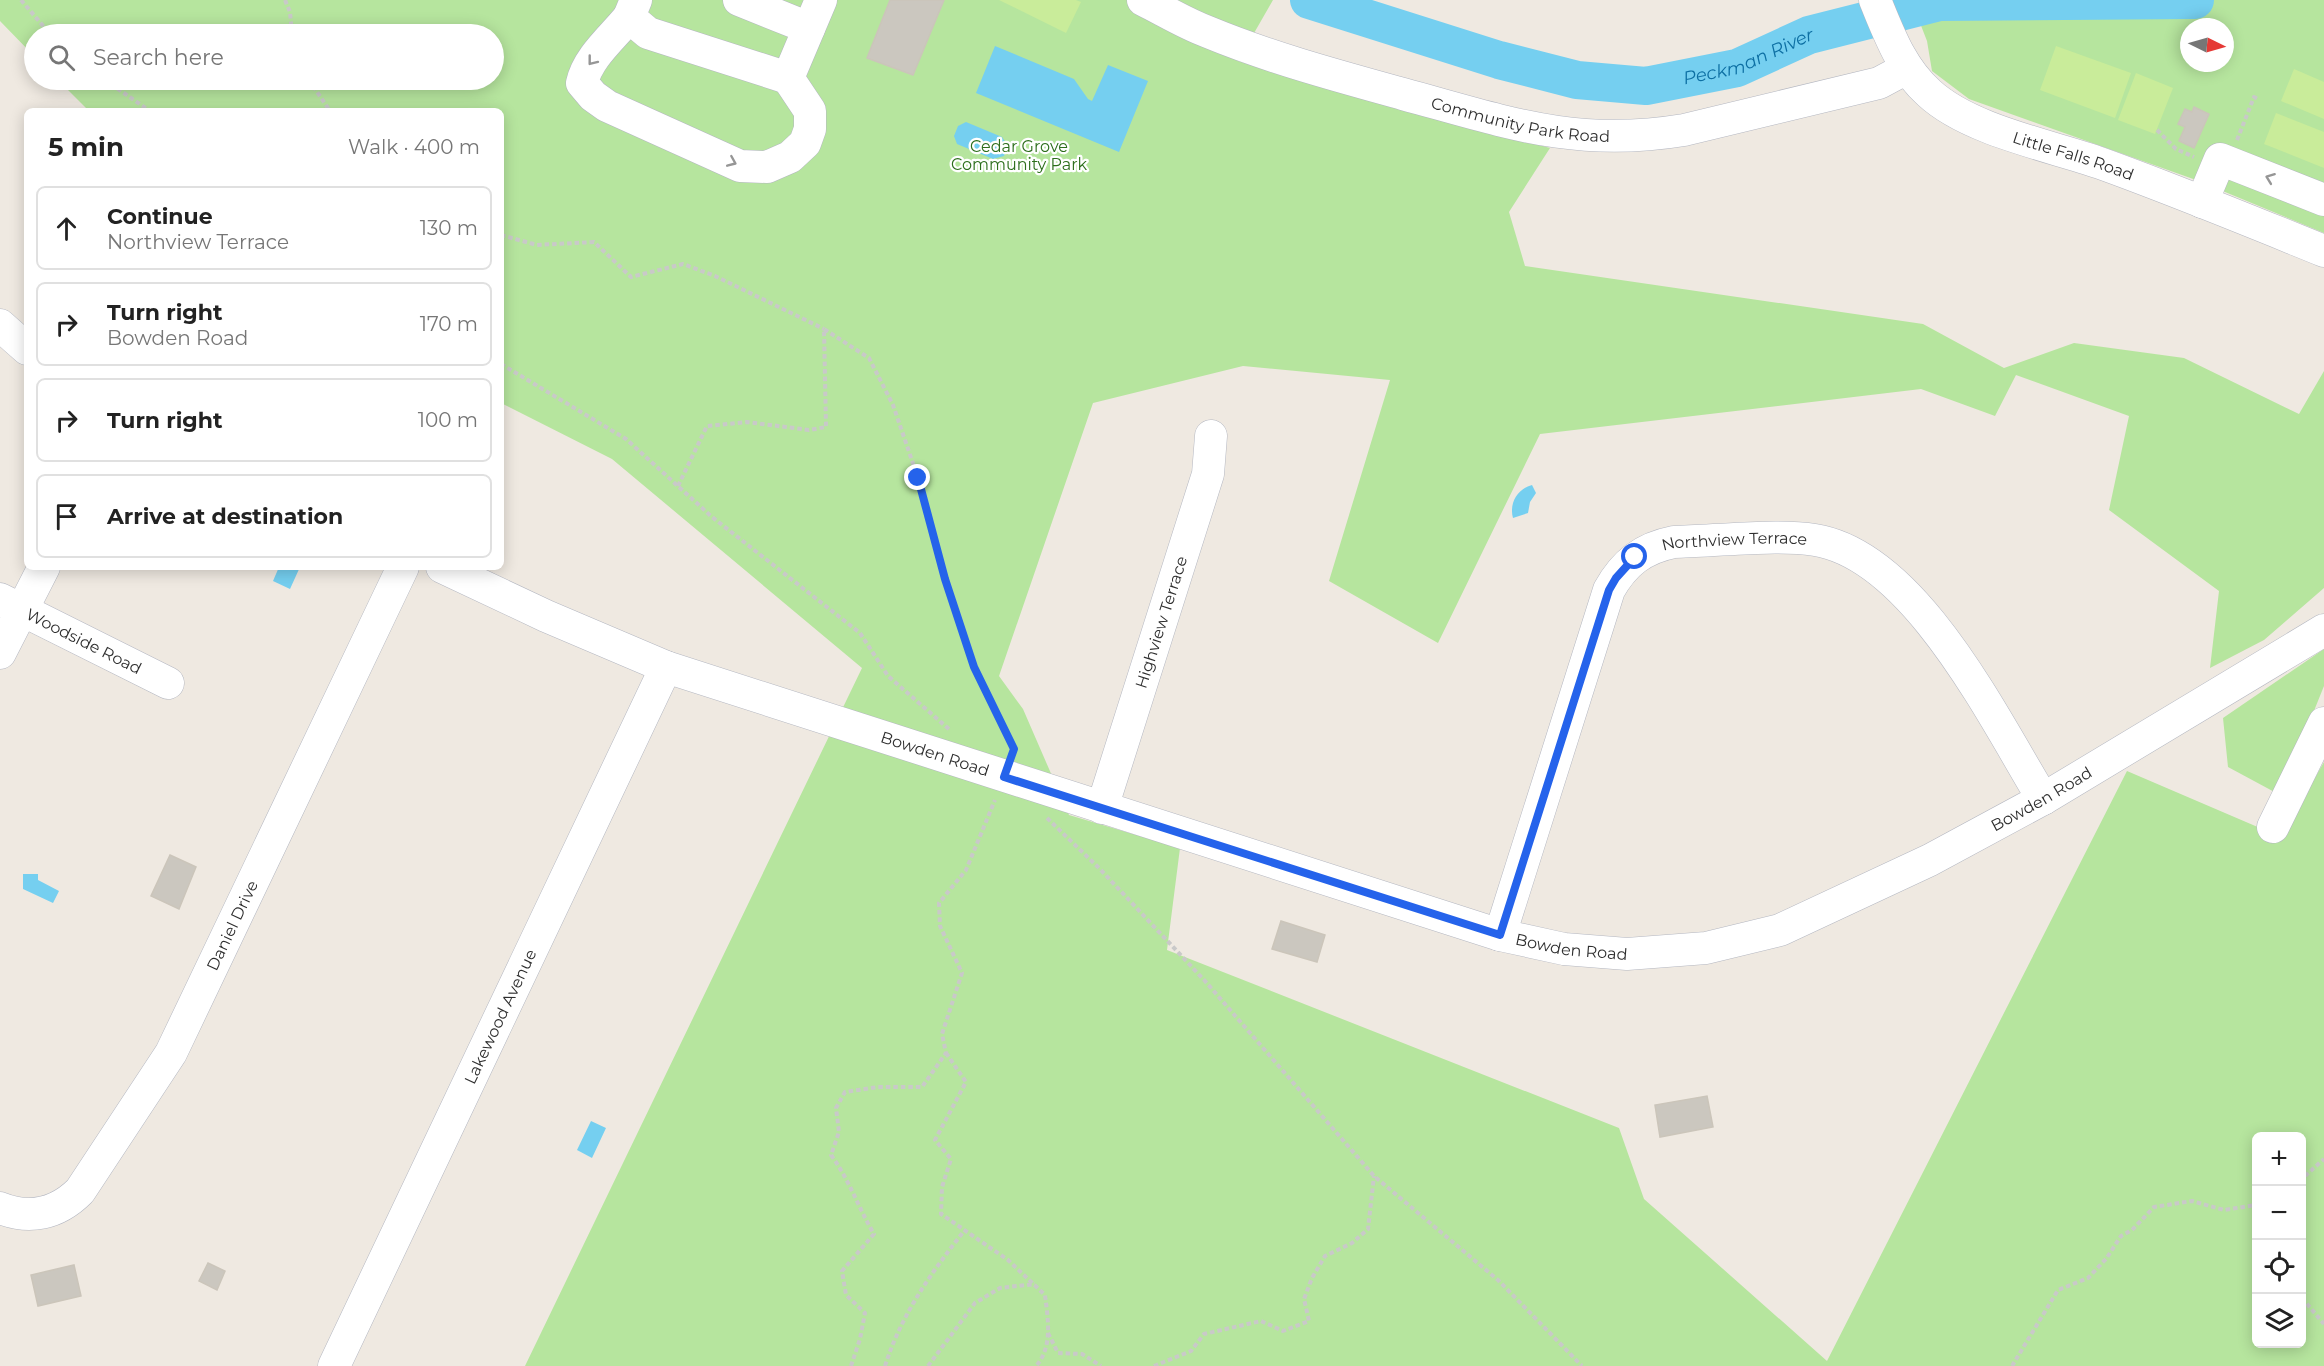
<!DOCTYPE html>
<html lang="en">
<head>
<meta charset="utf-8">
<style>
	:root { --surface:#fff; --page:#f6f6f6; --text:#222; --muted:#767676; --line:#e0e0e0 }
	body { margin:0; font-family:Montserrat,sans-serif; background:var(--page); color:var(--text) }
	.controls { position:absolute; right:18px; bottom:18px; display:grid; overflow:hidden; border-radius:9px; box-shadow:0 3px 15px #0003 }
	.controls button { width:54px; height:54px; display:grid; place-items:center; padding:0; border:0; border-bottom:2px solid var(--line); background:var(--surface); color:var(--text); font:30px sans-serif }
	.compass { position:absolute; left:2180px; top:18px; width:54px; height:54px; border-radius:50%; background:var(--surface); box-shadow:0 3px 15px #0003; rotate:95deg }
	.stop { position:absolute; width:18px; height:18px; margin:-14px; border:4px solid #2563eb; border-radius:50%; background:#fff }
	.stop.end { background:#2563eb; border-color:#fff; box-shadow:0 2px 6px #0008 }
	.list { margin:0; padding:0; list-style:none }
	h2 { display:flex; justify-content:space-between; align-items:center; height:78px; margin:0; padding:0 24px; font-size:26px }
	h2 small { font-size:20px; font-weight:400; color:var(--muted) }
	.list li { display:grid; grid-template-columns:39px 1fr auto; gap:18px; align-items:center; box-sizing:border-box; height:84px; margin:0 12px 12px; padding:0 12px; border:2px solid var(--line); border-radius:9px }
	.list b { display:block; font-size:22px; white-space:nowrap }
	.list p { margin:0; font-size:20px; white-space:nowrap; color:var(--muted) }
	.list em { font-size:20px; font-style:normal; color:var(--muted) }
	.icon { flex:none; width:33px; height:33px; fill:none; stroke:currentColor; stroke-width:2; stroke-linecap:round; stroke-linejoin:round }
	.map { position:relative; flex:none; width:2324px; height:1366px; overflow:hidden }
	.search { position:absolute; background:var(--surface); box-shadow:0 3px 15px #0003; left:24px; top:24px; width:480px; height:66px; display:flex; align-items:center; gap:15px; box-sizing:border-box; padding:0 21px; border-radius:33px; color:var(--muted); font-size:22px }
	.panel { position:absolute; background:var(--surface); box-shadow:0 3px 15px #0003; left:24px; top:108px; width:480px; height:462px; border-radius:9px }
	.map>svg:first-child { display:block }
	.green { fill:#b6e59e; fill-rule:evenodd }
	.pitch { fill:#c9ec9a }
	.water { fill:#75cff0 }
	.lines { fill:none; stroke-linecap:round; stroke-linejoin:round }
	.river { stroke:#75cff0; stroke-width:38 }
	.building { fill:#cbc7bf; stroke:#cbc5ba; stroke-width:1.5 }
	.minor-casing { stroke:#b4b7c1; stroke-width:33 }
	.path { stroke:#c9c9c9; stroke-width:4; stroke-dasharray:4.5 3; stroke-linecap:butt }
	.minor { stroke:#fff; stroke-width:32 }
	.oneway { stroke:#969696 }
	.route { stroke:#2563eb; stroke-width:8 }
	.labels { text-anchor:middle; stroke-width:4.5; stroke-linejoin:round; paint-order:stroke }
	.street-label { font-size:16px; fill:#2e2e2e; stroke:#fff }
	.park-label { font-size:16px; fill:#2c6e1b; stroke:#fff }
	.water-label { font-size:18px; font-style:italic; fill:#0d6fa3; stroke:#fff }
</style>
</head>
<body>
<div class="map">
<svg width="2324" height="1366" viewBox="0 0 2324 1366">
	<rect width="100%" height="100%" fill="#efe9e1"/>
	<!-- green -->
	<path class="green" d="M0,0H1273L1238,61L1550,148L1509,212L1525,266L1923,324L2004,368L2074,343L2184,358L2299,414L2324,371V588L2264,640L2210,668L2219,591L2109,510L2129,416L2016,375L1995,416L1921,389L1540,434L1438,643L1329,581L1390,380L1243,366L1093,403L999,676L1023,709L1069,815L1180,848L1167,950L1619,1128L1644,1199L1827,1361L2127,771L2281,837L2324,762V1366H525L862,668L612,459L501,403V111H89L58,80H494V34H34V56L0,21ZM2256,1136H2302V1344H2256Z
		M1911,0H2324V233L2196,180L1969,99L1932,71L1927,41ZM2189,27H2225V63H2189Z
		M2324,649V686L2280,795L2228,767L2223,718Z"/>
	<!-- pitch -->
	<path class="pitch" d="M999,0H1076L1081,2L1066,33Z
		M2056,46L2131,73L2115,118L2040,90Z
		M2294,69L2324,82V119L2281,101Z
		M2136,73L2173,88L2155,134L2118,120Z
		M2276,113L2324,132V168L2264,144Z"/>
	<!-- water -->
	<path class="water" d="M995,46L1074,79L1088,99L1092,101L1108,65L1148,81L1119,152L976,93Z
		M966,122L1002,137L1008,146L1004,156L993,159L957,144L954,136L958,126Z
		M1532,485L1536,493L1530,502L1528,513L1513,518C1509,504 1517,489 1532,485Z
		M279,567H300L290,589L273,581Z
		M23,874H38V880L59,891L53,903L23,889Z
		M591,1121L606,1128L592,1158L577,1150Z"/>
	<g class="lines">
		<!-- river -->
		<path class="river" id="s1" d="M1309,0L1499,60L1577,80L1646,86L1737,68L1809,35L1939,2L2195,0"/>
	</g>
	<!-- building -->
	<path class="building" d="M890,0H944L913,75L867,58Z
		M2194,107L2209,114L2194,148L2179,141L2185,127L2178,124L2185,109L2192,112Z
		M170,855L196,867L179,909L151,896Z
		M1281,921L1325,935L1317,962L1272,949Z
		M1707,1096L1713,1127L1660,1137L1655,1105Z
		M208,1263L225,1271L217,1290L199,1281Z
		M74,1265L81,1296L38,1306L31,1275Z"/>
	<g class="lines">
		<!-- minor casing -->
		<g class="minor-casing">
			<g id="minor">
				<path d="M636,0L629,17L648,33L788,78L821,0"/>
				<path d="M739,0L809,28"/>
				<path id="s2" d="M1143,0C1165,11 1186,24 1208,32C1271,58 1338,76 1403,94C1506,122 1575,148 1684,130L1879,83L1907,68"/>
				<path id="s3" d="M1875,0C1889,34 1901,68 1929,93C1969,130 2048,145 2100,163C2175,190 2250,221 2324,251"/>
				<path d="M629,17C612,38 588,57 582,83L593,96L607,106L740,166L767,167L790,157L805,143L810,129V111L788,78"/>
				<path d="M2202,202L2220,159L2324,200"/>
				<path d="M0,325L27,349"/>
				<path id="s4" d="M442,567L546,616L666,667L1500,935L1564,949L1627,954L1706,948L1780,930L1930,860L2043,799L2324,630"/>
				<path id="s5" d="M0,599L168,683"/>
				<path d="M0,653L44,567"/>
				<path id="s6" d="M1102,808L1208,474L1211,436"/>
				<path d="M2273,827L2324,723"/>
				<path id="s7" d="M1500,935L1609,590C1624,563 1643,548 1674,542C1715,541 1775,534 1815,540C1915,556 1994,719 2043,799"/>
				<path id="s8" d="M0,1208C30,1220 57,1214 80,1191L171,1053L403,567"/>
				<path id="s9" d="M334,1366L666,667"/>
			</g>
		</g>
		<!-- path -->
		<path class="path" d="M21,0L50,34
			M285,0L290,12L292,34
			M105,80L150,111
			M309,80L330,111
			M2157,130L2176,149L2194,157
			M2237,140L2254,97L2258,99
			M501,235L537,245L594,242L631,277L683,264L715,276L824,329
			M501,364L626,439L712,517L860,633L888,676L950,730
			M678,486L707,426L747,422L809,430L826,427L824,329L869,358L893,405L918,478L945,579L974,667L1014,749L1012,753
			M1047,818L1099,868L1205,981L1374,1176L1498,1280L1582,1366
			M946,1053L966,1082L935,1140L951,1159L942,1187L941,1214L1008,1260L1045,1295C1048,1319 1053,1347 1036,1366
			M2302,1183L2306,1175L2324,1159
			M2302,1298L2324,1324
			M1048,1333L1058,1353L1082,1354L1101,1366
			M851,1366L860,1339L865,1313L846,1295L842,1271L874,1234C858,1207 850,1181 831,1155L839,1132L836,1108L845,1092L878,1087H922L946,1053L942,1034L962,973L940,926L939,903L966,870L995,800
			M885,1366C901,1315 931,1273 964,1231
			M928,1366L975,1303L1000,1288L1035,1284
			M1154,1366L1191,1351L1204,1334L1261,1321L1283,1331L1309,1321L1304,1299L1312,1278L1325,1256L1352,1243L1368,1229L1374,1176
			M2012,1366L2058,1290L2088,1278L2106,1259L2121,1236L2132,1230L2154,1207L2192,1201L2224,1210L2256,1205"/>
		<!-- minor -->
		<use href="#minor" class="minor"/>
	</g>
	<!-- one-way arrows -->
	<defs><path id="oneway-chevron" d="M-2-3.5L2.5 0L-2 3.5" fill="none" stroke-width="1.6" stroke-linecap="round" stroke-linejoin="round" transform="scale(1.5)"/></defs>
	<g class="oneway">
		<use href="#oneway-chevron" transform="translate(592 61) rotate(128)"/>
		<use href="#oneway-chevron" transform="translate(732 162) rotate(23)"/>
		<use href="#oneway-chevron" transform="translate(2270 178) rotate(-159)"/>
	</g>
	<g class="lines">
		<!-- route -->
		<path class="route" d="M918,478L945,579L974,667L1014,749L1004,777L1500,935L1609,590L1616,578L1635,557"/>
	</g>
	<g class="labels">
		<!-- street labels -->
		<g class="street-label">
			<text dy="6" stroke="none"><textPath href="#s2" startOffset="398">Community Park Road</textPath></text>
			<text dy="6" stroke="none"><textPath href="#s3" startOffset="267">Little Falls Road</textPath></text>
			<text dy="6" stroke="none"><textPath href="#s7" startOffset="506">Northview Terrace</textPath></text>
			<text dy="6" stroke="none"><textPath href="#s6" startOffset="195">Highview Terrace</textPath></text>
			<text dy="6" stroke="none"><textPath href="#s5" startOffset="94">Woodside Road</textPath></text>
			<text dy="6" stroke="none"><textPath href="#s4" startOffset="528">Bowden Road</textPath></text>
			<text dy="6" stroke="none"><textPath href="#s4" startOffset="1698">Bowden Road</textPath></text>
			<text dy="6" stroke="none"><textPath href="#s8" startOffset="394">Daniel Drive</textPath></text>
			<text dy="6" stroke="none"><textPath href="#s4" startOffset="1194">Bowden Road</textPath></text>
			<text dy="6" stroke="none"><textPath href="#s9" startOffset="387">Lakewood Avenue</textPath></text>
		</g>
		<!-- park labels -->
		<g class="park-label">
			<text x="1019" y="152">Cedar Grove<tspan x="1019" dy="18">Community Park</tspan></text>
		</g>
		<!-- water labels -->
		<g class="water-label">
			<text dy="6" stroke="none"><textPath href="#s1" startOffset="456">Peckman River</textPath></text>
		</g>
	</g>
</svg>
<div class="controls">
<button>+</button>
<button>−</button>
<button><svg class="icon" aria-label="locate" viewBox="0 0 24 24"><circle cx="12" cy="12" r="6"/><path d="M12 2v4M12 18v4M2 12h4M18 12h4"/></svg></button>
<button><svg class="icon" aria-label="layers" viewBox="0 0 24 24"><path d="M12 4l9 5-9 5-9-5zM3 14l9 5 9-5"/></svg></button>
</div>
<svg class="compass" viewBox="-18 -18 36 36"><path d="M0-13l5 13h-10z" fill="#e53935"/><path d="M0 13l5-13h-10z" fill="#767676"/></svg>
<div class="stop" style="left:1635px;top:557px"></div>
<div class="stop end" style="left:918px;top:478px"></div>
<div class="search"><svg class="icon" aria-label="search" viewBox="0 0 24 24"><circle cx="10" cy="10" r="6"/><path d="M15 15l6 6"/></svg>Search here</div>
<section class="panel">
<h2>5 min<small>Walk · 400 m</small></h2>
<ul class="list">
<li><svg class="icon" aria-label="ahead" viewBox="0 0 24 24"><path d="M12 20V5M6 11l6-6 6 6"/></svg><div><b>Continue</b><p>Northview Terrace</p></div><em>130 m</em></li>
<li><svg class="icon" aria-label="right" viewBox="0 0 24 24"><path d="M7 20v-9h11M14 6l5 5-5 5"/></svg><div><b>Turn right</b><p>Bowden Road</p></div><em>170 m</em></li>
<li><svg class="icon" aria-label="right" viewBox="0 0 24 24"><path d="M7 20v-9h11M14 6l5 5-5 5"/></svg><div><b>Turn right</b></div><em>100 m</em></li>
<li><svg class="icon" aria-label="arrive" viewBox="0 0 24 24"><path d="M6 21V4h12l-3 4 3 4H6"/></svg><div><b>Arrive at destination</b></div></li>
</ul>
</section>
</div>
</body>
</html>
